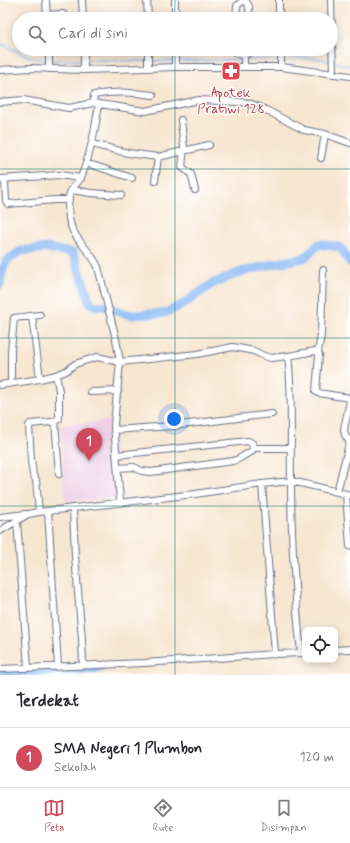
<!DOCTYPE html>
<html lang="id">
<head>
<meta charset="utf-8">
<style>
	:root { --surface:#fff; --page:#f7f7f7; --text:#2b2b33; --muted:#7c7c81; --line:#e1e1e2; --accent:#d1495b }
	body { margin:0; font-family:Mynerve,sans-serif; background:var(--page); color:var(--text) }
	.controls { position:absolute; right:12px; bottom:12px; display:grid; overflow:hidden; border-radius:8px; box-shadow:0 2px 10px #0003 }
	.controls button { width:36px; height:36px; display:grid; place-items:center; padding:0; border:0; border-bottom:1px solid var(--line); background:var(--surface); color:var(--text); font:20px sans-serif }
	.you { position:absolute; left:174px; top:419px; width:14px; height:14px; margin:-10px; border:3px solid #fff; border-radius:50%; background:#1a73e8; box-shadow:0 0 0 6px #1a73e833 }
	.badge { display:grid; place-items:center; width:26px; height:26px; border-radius:50%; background:var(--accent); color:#fff; font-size:13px; font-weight:700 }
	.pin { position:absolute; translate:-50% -33px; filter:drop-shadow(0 1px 2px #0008) }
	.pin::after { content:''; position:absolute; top:21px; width:14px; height:12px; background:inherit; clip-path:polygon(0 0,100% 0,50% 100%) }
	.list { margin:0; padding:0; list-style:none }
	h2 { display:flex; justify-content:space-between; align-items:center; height:52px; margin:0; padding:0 16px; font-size:17px }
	h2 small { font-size:13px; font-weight:400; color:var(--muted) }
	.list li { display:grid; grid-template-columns:26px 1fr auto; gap:12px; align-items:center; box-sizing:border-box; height:60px; padding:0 16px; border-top:1px solid var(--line) }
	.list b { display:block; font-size:15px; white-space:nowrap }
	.list p { margin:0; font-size:13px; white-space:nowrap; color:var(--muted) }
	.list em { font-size:13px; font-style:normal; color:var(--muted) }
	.icon { flex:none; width:22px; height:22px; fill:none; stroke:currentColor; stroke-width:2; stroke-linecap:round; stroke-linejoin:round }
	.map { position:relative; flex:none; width:350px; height:675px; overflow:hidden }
	.search { position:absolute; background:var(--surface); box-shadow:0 2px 10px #0003; left:12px; right:12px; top:12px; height:44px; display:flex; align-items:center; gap:10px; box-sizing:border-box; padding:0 14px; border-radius:22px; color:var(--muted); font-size:15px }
	.sheet { height:112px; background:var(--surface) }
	nav { display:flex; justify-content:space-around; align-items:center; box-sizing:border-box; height:56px; border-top:1px solid var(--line); background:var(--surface); font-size:11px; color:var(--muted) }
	nav a { display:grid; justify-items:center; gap:2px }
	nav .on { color:var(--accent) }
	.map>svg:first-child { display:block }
	.built { fill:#efd0e6 }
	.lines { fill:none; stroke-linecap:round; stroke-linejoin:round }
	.stream { stroke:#88b8f4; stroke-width:1.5 }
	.river { stroke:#88b8f4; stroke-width:9 }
	.street-casing { stroke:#686f86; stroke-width:8 }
	.street { stroke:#fff; stroke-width:6 }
	.grid { fill:none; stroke:#0f766e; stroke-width:1; stroke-opacity:0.55 }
	.labels { text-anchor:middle; stroke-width:3; stroke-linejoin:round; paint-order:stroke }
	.health-label { font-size:14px; fill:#be3a42; stroke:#fff }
</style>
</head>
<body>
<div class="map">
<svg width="350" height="675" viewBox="0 0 350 675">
	<rect width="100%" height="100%" fill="#fff"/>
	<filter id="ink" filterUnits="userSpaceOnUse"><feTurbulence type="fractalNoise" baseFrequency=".025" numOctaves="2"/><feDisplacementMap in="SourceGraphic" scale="8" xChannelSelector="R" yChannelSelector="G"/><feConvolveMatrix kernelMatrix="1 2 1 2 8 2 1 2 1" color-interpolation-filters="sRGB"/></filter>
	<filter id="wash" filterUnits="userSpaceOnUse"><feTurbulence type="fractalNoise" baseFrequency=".012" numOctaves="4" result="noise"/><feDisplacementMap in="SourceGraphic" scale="16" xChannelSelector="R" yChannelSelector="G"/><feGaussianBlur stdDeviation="0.9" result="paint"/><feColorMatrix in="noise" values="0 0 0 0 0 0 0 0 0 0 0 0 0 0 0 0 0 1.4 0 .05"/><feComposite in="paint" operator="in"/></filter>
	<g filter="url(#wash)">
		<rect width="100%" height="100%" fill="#f7e6d0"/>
		<!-- built -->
		<path class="built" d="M113,420L118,498L65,502L60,425Z"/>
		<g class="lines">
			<!-- stream -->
			<path class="stream" d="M0,43C15,50 30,60 47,60
				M285,57L322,59L331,62
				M50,60H83
				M86,60L147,61
				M246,60L277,58
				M150,61H173
				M176,61L243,60
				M335,62L350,66"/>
			<!-- river -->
			<path class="river" d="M0,285L2,272L7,260L21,251L47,248L73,253L90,302L96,306H103L131,315L165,313L182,305L212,284L241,272L273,264L304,258L319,244L340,247L350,262
				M0,674L100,668"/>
		</g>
	</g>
	<g filter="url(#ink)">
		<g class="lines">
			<!-- street casing -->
			<g class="street-casing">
				<path id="street" d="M46,0L47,19
					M82,0L83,19
					M147,0L148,19
					M175,0V19
					M245,0L249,6V19
					M279,0V19
					M331,0L333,74
					M47,15L63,14
					M236,19L237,6L243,0
					M49,49V69
					M84,49V70
					M175,49V67
					M236,49L237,54L244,55
					M281,49V67
					M244,66V55L249,53L250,49
					M148,68V49
					M0,70L30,68L84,70L175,67H281L350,76
					M0,102L23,100L69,108L93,103L145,111L199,100L241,102L249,103L266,110L304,130L325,134L350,143
					M93,103L94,95C114,91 133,92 153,95
					M99,104C95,129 91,152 82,175C79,182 72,187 70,193C67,201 68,218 71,226C76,242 92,252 98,267L116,339L120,362L197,354L233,347L254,351L264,356L271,358L288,356L315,351L318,352L319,355L316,391L318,393L350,398
					M181,120L184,148L182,167L191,174L195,190
					M92,144L128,153L158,157L209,145
					M321,158L325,134
					M86,163L132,178
					M0,179L5,182L6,201L8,204L55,200H69
					M1,179L59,175L81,178
					M155,181L158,157
					M72,190L91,193L121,195
					M32,316L40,379
					M318,352L321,335L323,270
					M288,356C293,397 290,439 291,480C291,538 295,596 301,653
					M11,383V351L14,318L40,315
					M0,385L40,379L56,375L66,371L75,364L97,357L120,362L114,424L120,502
					M91,392L118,391
					M55,421L59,474
					M114,430L172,426L272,414
					M349,441L345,435L344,429L350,401
					M253,448H291
					M116,455L248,441L252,443C254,451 252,452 245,455C240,458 238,460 233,461L151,472L142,471L134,467L118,468
					M262,484L275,654L304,653
					M337,492L350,440
					M346,495L350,546
					M73,508L75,556L82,639L83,664
					M48,511L58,667
					M39,512L36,480L33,475L31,460L29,426L30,424L51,422L59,419V391L56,375
					M0,517L26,514
					M17,521L28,667
					M0,531L28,514L39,512L195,494L262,484L291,481L309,485L350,495
					M335,650L350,649
					M0,669L144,663L275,654"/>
			</g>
			<!-- street -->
			<use href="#street" class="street"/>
		</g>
	</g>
	<!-- grid -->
	<path class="grid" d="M175,0V19M175,49V675M0,169H350M0,338H350M0,506H350"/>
	<!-- icons -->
	<defs>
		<g id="pharmacy-square" transform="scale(1)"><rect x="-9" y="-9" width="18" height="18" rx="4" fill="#e0444e" stroke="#fff"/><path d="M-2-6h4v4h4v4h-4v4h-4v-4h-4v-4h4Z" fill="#fff"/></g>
	</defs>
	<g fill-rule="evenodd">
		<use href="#pharmacy-square" x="231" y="71"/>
	</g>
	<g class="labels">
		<!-- health labels -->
		<g class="health-label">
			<text x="231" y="97">Apotek<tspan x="231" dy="16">Pratiwi 128</tspan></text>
		</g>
	</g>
</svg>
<div class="controls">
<button><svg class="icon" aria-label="locate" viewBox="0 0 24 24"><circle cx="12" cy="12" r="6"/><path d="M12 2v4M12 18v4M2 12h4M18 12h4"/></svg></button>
</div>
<div class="you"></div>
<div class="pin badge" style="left:89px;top:461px">1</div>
<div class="search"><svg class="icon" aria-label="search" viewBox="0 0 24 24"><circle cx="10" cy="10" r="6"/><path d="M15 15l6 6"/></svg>Cari di sini</div>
</div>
<section class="sheet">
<h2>Terdekat<small></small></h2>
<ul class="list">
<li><span class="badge">1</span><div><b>SMA Negeri 1 Plumbon</b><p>Sekolah</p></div><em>120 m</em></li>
</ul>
</section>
<nav>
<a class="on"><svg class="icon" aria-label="map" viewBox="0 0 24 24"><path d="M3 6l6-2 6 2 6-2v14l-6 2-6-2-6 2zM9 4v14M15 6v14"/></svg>Peta</a>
<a><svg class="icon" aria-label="directions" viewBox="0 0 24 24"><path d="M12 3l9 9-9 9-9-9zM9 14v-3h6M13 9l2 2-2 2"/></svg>Rute</a>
<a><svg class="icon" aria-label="saved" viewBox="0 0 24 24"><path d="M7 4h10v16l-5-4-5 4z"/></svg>Disimpan</a>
</nav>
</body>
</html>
